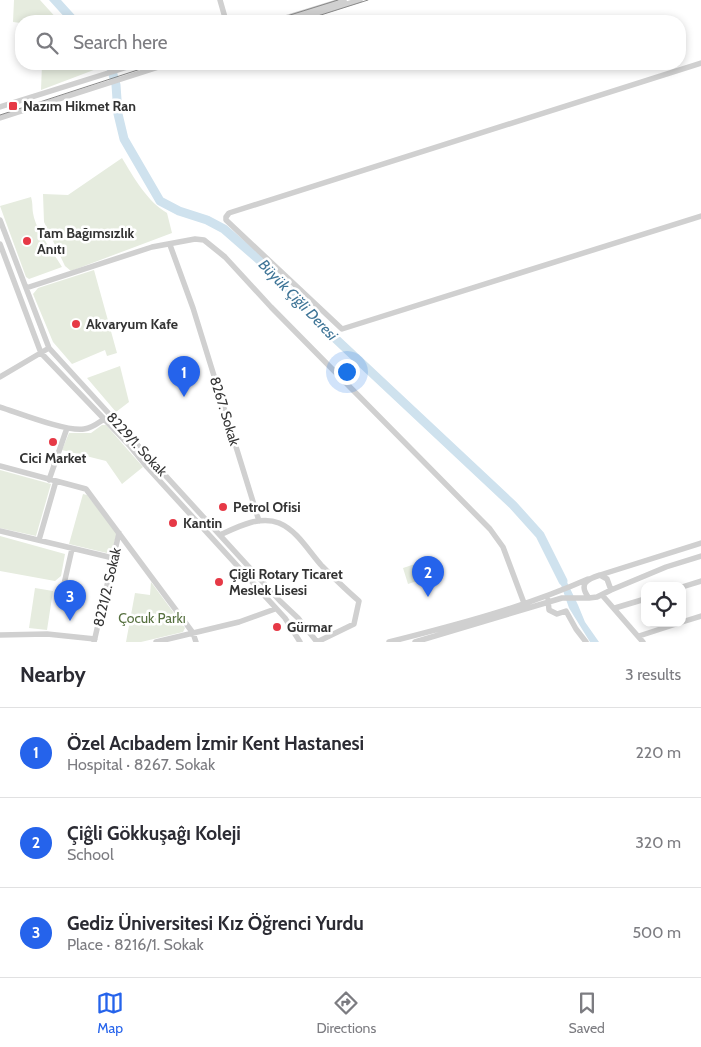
<!DOCTYPE html>
<html lang="en">
<head>
<meta charset="utf-8">
<style>
	:root { --surface:#fff; --page:#f2f2f3; --text:#2b2b33; --muted:#7c7c81; --line:#e1e1e2; --accent:#2563eb }
	body { margin:0; font-family:Cabin,sans-serif; background:var(--page); color:var(--text) }
	.controls { position:absolute; right:15px; bottom:15px; display:grid; overflow:hidden; border-radius:10px; box-shadow:0 2px 8px #0003 }
	.controls button { width:45px; height:45px; display:grid; place-items:center; padding:0; border:0; border-bottom:1px solid var(--line); background:var(--surface); color:var(--text); font:25px sans-serif }
	.you { position:absolute; left:346px; top:371px; width:18px; height:18px; margin:-12px; border:4px solid #fff; border-radius:50%; background:#1a73e8; box-shadow:0 0 0 8px #1a73e833 }
	.badge { display:grid; place-items:center; width:32px; height:32px; border-radius:50%; background:var(--accent); color:#fff; font-size:16px; font-weight:700 }
	.pin { position:absolute; translate:-50% -41px; filter:drop-shadow(0 1px 2px #0008) }
	.pin::after { content:''; position:absolute; top:26px; width:18px; height:15px; background:inherit; clip-path:polygon(0 0,100% 0,50% 100%) }
	.list { margin:0; padding:0; list-style:none }
	h2 { display:flex; justify-content:space-between; align-items:center; height:65px; margin:0; padding:0 20px; font-size:21px }
	h2 small { font-size:16px; font-weight:400; color:var(--muted) }
	.list li { display:grid; grid-template-columns:32px 1fr auto; gap:15px; align-items:center; box-sizing:border-box; height:90px; padding:0 20px; border-top:1px solid var(--line) }
	.list b { display:block; font-size:19px; white-space:nowrap }
	.list p { margin:0; font-size:16px; white-space:nowrap; color:var(--muted) }
	.list em { font-size:16px; font-style:normal; color:var(--muted) }
	.icon { flex:none; width:28px; height:28px; fill:none; stroke:currentColor; stroke-width:2; stroke-linecap:round; stroke-linejoin:round }
	.map { position:relative; flex:none; width:701px; height:642px; overflow:hidden }
	.search { position:absolute; background:var(--surface); box-shadow:0 2px 8px #0003; left:15px; right:15px; top:15px; height:55px; display:flex; align-items:center; gap:12px; box-sizing:border-box; padding:0 18px; border-radius:20px; color:var(--muted); font-size:19px }
	.sheet { height:335px; background:var(--surface) }
	nav { display:flex; justify-content:space-around; align-items:center; box-sizing:border-box; height:70px; border-top:1px solid var(--line); background:var(--surface); font-size:14px; color:var(--muted) }
	nav a { display:grid; justify-items:center; gap:2px }
	nav .on { color:var(--accent) }
	.map>svg:first-child { display:block }
	.green { fill:#e6ecdf }
	.water { fill:#cfe2ee }
	.lines { fill:none; stroke-linecap:round; stroke-linejoin:round }
	.river { stroke:#cfe2ee; stroke-width:9 }
	.minor { stroke:#d0d0d0; stroke-width:5.5 }
	.tram { stroke:#888; stroke-width:1 }
	.poi-dot { fill:#e63946; stroke:#fff; stroke-width:2 }
	.labels { text-anchor:middle; stroke-width:5; stroke-linejoin:round; paint-order:stroke }
	.poi-label { font-size:14px; font-weight:bold; fill:#333; stroke:#fff; text-anchor:start }
	.street-label { font-size:14px; fill:#333; stroke:#fff }
	.park-label { font-size:14px; fill:#56703f; stroke:#fff }
	.water-label { font-size:15px; font-style:italic; fill:#3f7597; stroke:#fff }
</style>
</head>
<body>
<div class="map">
<svg width="701" height="642" viewBox="0 0 701 642">
	<rect width="100%" height="100%" fill="#fff"/>
	<!-- green -->
	<path class="green" d="M14,0H40L59,21H21V23L13,22Z
		M42,64H95L99,68L41,90Z
		M122,158C134,178 147,201 167,213L172,233L71,271L65,266L44,222L43,194L68,195Z
		M31,197C33,204 32,206 33,213C35,229 53,252 62,267L29,279L26,277L0,206Z
		M94,270L117,353L107,356L105,350L72,364L53,342L33,294L38,288Z
		M120,366L129,402L116,412L87,378Z
		M102,425H106L143,467L122,484L106,461L62,450L69,433H91Z
		M0,470L51,484L36,536L0,528Z
		M83,494L87,495L117,533L111,554L69,544Z
		M0,536L65,554L61,576L55,581L0,571Z
		M421,562L426,578L408,584L403,568Z
		M151,582L185,628L183,632L141,642H126L135,593L150,595Z
		M35,588L53,591L47,630L29,628Z"/>
	<!-- water -->
	<path class="water" d="M49,0H61L80,21H68Z
		M566,580L578,605L585,622L599,642H590L569,608L560,582Z"/>
	<g class="lines">
		<!-- river -->
		<path class="river" d="M110,64L116,85L118,114L124,139L160,201L179,211L207,220L224,229L265,265L323,327L513,505L540,535L563,581"/>
		<!-- minor -->
		<path class="minor" d="M220,0L226,21
			M276,21L344,0
			M293,21L360,0
			M701,63L229,213L226,217V220L342,329L701,216
			M0,107L137,64
			M0,118L168,64
			M0,220L49,348L280,601L298,618L317,642
			M0,244L41,353L129,445L147,467L285,618L300,642
			M170,245L193,308L259,521
			M26,288L152,247L195,239L204,240L225,257L271,307L490,529L503,547L524,603
			M0,377L49,348
			M0,407C19,413 67,432 84,429C92,428 98,423 104,419
			M0,466L86,489L193,633L196,642
			M49,480L67,428
			M0,531L113,558
			M220,535C237,527 260,515 279,523C298,531 309,552 322,566C334,578 346,590 359,601L354,624L317,642
			M39,540L56,481
			M600,575L701,543
			M600,575L607,579L611,590L597,597L589,598C578,584 587,579 600,575Z
			M64,584L72,549
			M682,587L701,581
			M611,590L666,567L701,556
			M602,595L643,642
			M548,600L549,610L557,614L566,611L576,629L586,642
			M615,608L645,599
			M682,622L701,616
			M0,635L47,634L95,639
			M639,636L679,623
			M94,642L119,533
			M156,642L239,622L275,609
			M389,642C456,625 525,607 588,579
			M415,642L562,598H589"/>
		<!-- tram -->
		<path class="tram" d="M271,21L338,0
			M302,21L368,0
			M0,115L156,64"/>
	</g>
	<!-- markers -->
	<g class="poi-dot">
		<rect x="8" y="101" width="10" height="10" rx="2.5"/>
		<circle cx="27" cy="241" r="5"/>
		<circle cx="76" cy="324" r="5"/>
		<circle cx="53" cy="442" r="5"/>
		<circle cx="223" cy="507" r="5"/>
		<circle cx="173" cy="523" r="5"/>
		<circle cx="219" cy="582" r="5"/>
		<circle cx="277" cy="627" r="5"/>
	</g>
	<g class="labels">
		<!-- poi labels -->
		<g class="poi-label">
			<text x="23" y="111">Nazım Hikmet Ran</text>
			<text x="37" y="238">Tam Bağımsızlık<tspan x="37" dy="16">Anıtı</tspan></text>
			<text x="86" y="329">Akvaryum Kafe</text>
			<text x="53" y="463" text-anchor="middle">Cici Market</text>
			<text x="233" y="512">Petrol Ofisi</text>
			<text x="183" y="528">Kantin</text>
			<text x="229" y="579">Çiğli Rotary Ticaret<tspan x="229" dy="16">Meslek Lisesi</tspan></text>
			<text x="287" y="632">Gürmar</text>
		</g>
		<!-- street labels -->
		<g class="street-label">
			<text transform="translate(225 411) rotate(73)" y="5">8267. Sokak</text>
			<text transform="translate(137 444) rotate(47)" y="5">8229/1. Sokak</text>
			<text transform="translate(107 587) rotate(-77)" y="5">8221/2. Sokak</text>
		</g>
		<!-- park labels -->
		<g class="park-label">
			<text x="152" y="623">Çocuk Parkı</text>
		</g>
		<!-- water labels -->
		<g class="water-label">
			<text transform="translate(298 300) rotate(46)" y="5">Büyük Çiğli Deresi</text>
		</g>
	</g>
</svg>
<div class="controls">
<button><svg class="icon" aria-label="locate" viewBox="0 0 24 24"><circle cx="12" cy="12" r="6"/><path d="M12 2v4M12 18v4M2 12h4M18 12h4"/></svg></button>
</div>
<div class="you"></div>
<div class="pin badge" style="left:184px;top:397px">1</div>
<div class="pin badge" style="left:428px;top:597px">2</div>
<div class="pin badge" style="left:70px;top:621px">3</div>
<div class="search"><svg class="icon" aria-label="search" viewBox="0 0 24 24"><circle cx="10" cy="10" r="6"/><path d="M15 15l6 6"/></svg>Search here</div>
</div>
<section class="sheet">
<h2>Nearby<small>3 results</small></h2>
<ul class="list">
<li><span class="badge">1</span><div><b>Özel Acıbadem İzmir Kent Hastanesi</b><p>Hospital · 8267. Sokak</p></div><em>220 m</em></li>
<li><span class="badge">2</span><div><b>Çiĝli Gökkuşaĝı Koleji</b><p>School</p></div><em>320 m</em></li>
<li><span class="badge">3</span><div><b>Gediz Üniversitesi Kız Öğrenci Yurdu</b><p>Place · 8216/1. Sokak</p></div><em>500 m</em></li>
</ul>
</section>
<nav>
<a class="on"><svg class="icon" aria-label="map" viewBox="0 0 24 24"><path d="M3 6l6-2 6 2 6-2v14l-6 2-6-2-6 2zM9 4v14M15 6v14"/></svg>Map</a>
<a><svg class="icon" aria-label="directions" viewBox="0 0 24 24"><path d="M12 3l9 9-9 9-9-9zM9 14v-3h6M13 9l2 2-2 2"/></svg>Directions</a>
<a><svg class="icon" aria-label="saved" viewBox="0 0 24 24"><path d="M7 4h10v16l-5-4-5 4z"/></svg>Saved</a>
</nav>
</body>
</html>
